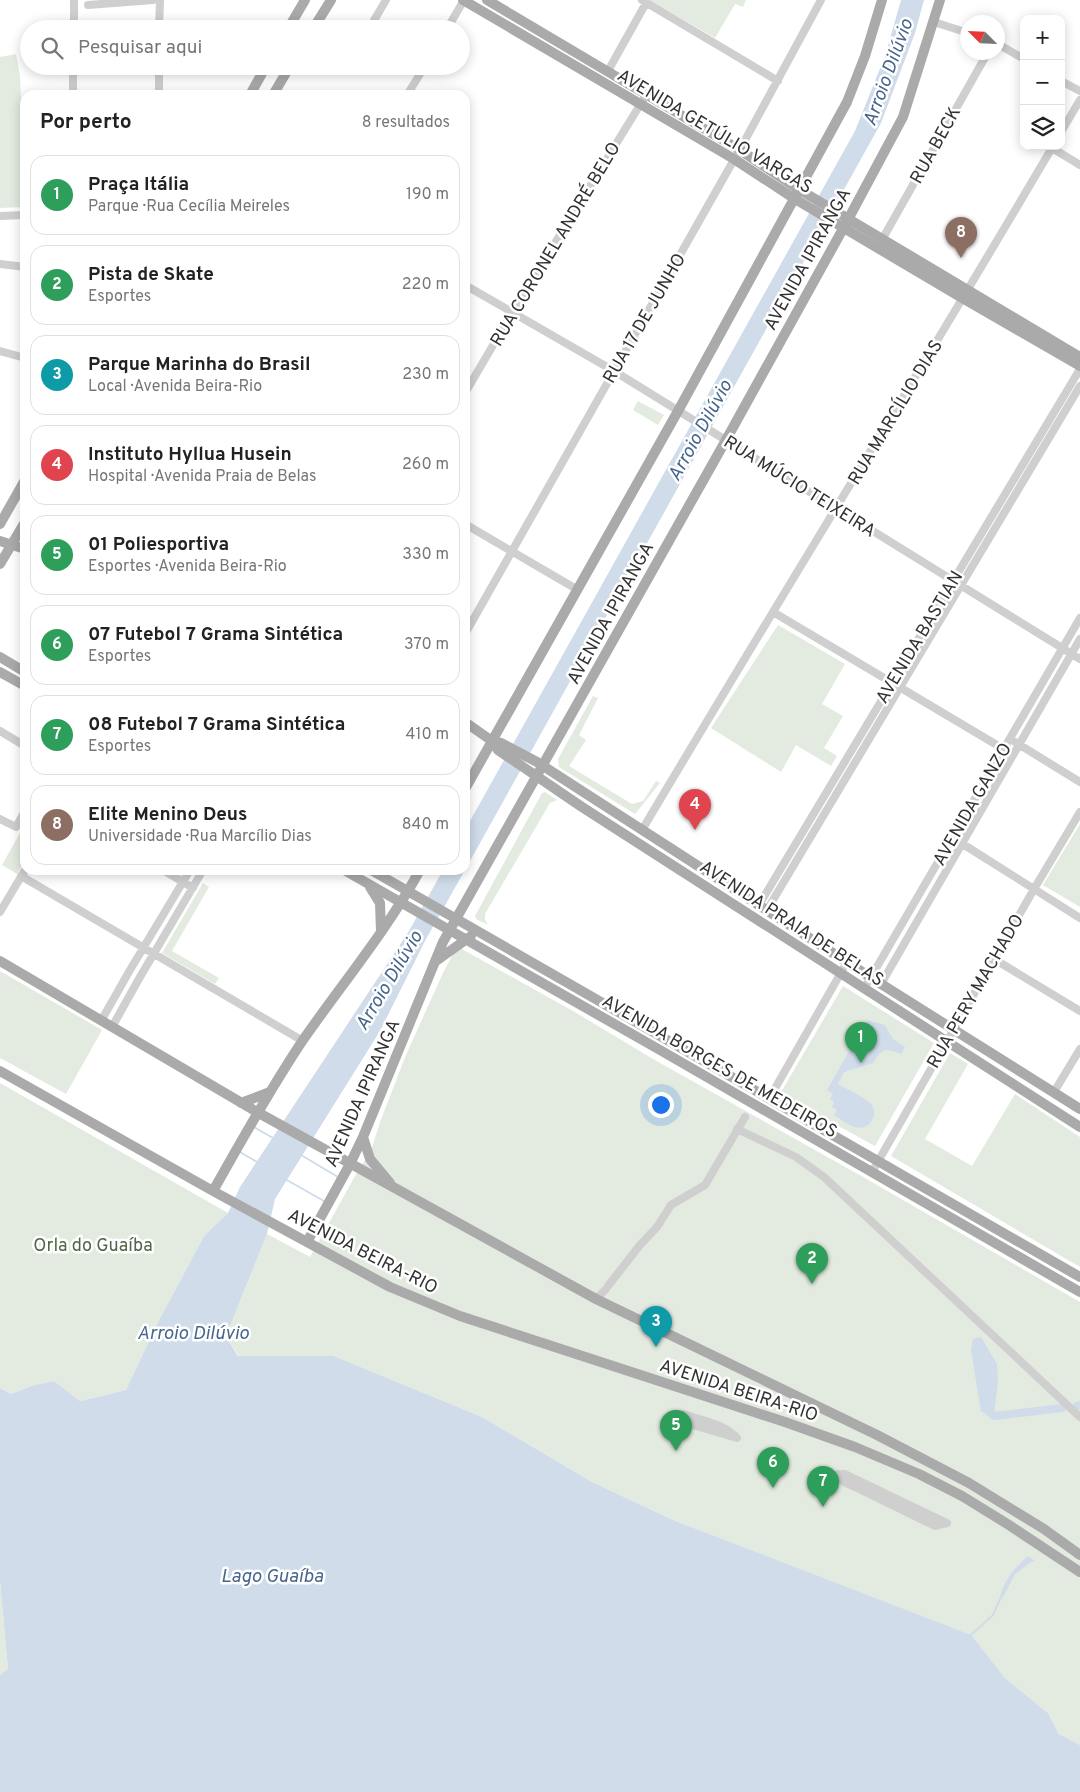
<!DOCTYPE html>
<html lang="pt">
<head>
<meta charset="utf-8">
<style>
	:root { --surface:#fff; --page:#f6f6f6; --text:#222; --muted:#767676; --line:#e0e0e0; --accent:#111827 }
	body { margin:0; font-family:Overpass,sans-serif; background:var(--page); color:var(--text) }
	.controls { position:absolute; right:15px; top:15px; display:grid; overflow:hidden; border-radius:10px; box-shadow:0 2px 12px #0003 }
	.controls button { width:45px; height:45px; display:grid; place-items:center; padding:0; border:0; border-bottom:1px solid var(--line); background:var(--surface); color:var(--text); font:25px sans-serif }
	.compass { position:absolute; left:960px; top:15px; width:45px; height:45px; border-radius:50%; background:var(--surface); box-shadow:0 2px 12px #0003; rotate:294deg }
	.you { position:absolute; left:660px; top:1104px; width:18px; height:18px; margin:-12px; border:4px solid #fff; border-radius:50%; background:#1a73e8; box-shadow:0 0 0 8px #1a73e833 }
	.badge { display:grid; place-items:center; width:32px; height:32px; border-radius:50%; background:var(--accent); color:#fff; font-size:16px; font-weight:700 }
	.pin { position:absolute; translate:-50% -41px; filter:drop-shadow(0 1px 2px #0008) }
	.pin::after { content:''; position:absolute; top:26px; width:18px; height:15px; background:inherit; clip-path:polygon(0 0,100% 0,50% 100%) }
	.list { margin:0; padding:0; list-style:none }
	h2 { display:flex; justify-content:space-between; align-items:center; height:65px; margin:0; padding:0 20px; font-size:21px }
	h2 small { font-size:16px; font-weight:400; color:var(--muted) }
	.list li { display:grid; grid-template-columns:32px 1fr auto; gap:15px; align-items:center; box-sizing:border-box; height:80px; margin:0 10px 10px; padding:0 10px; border:1px solid var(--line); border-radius:15px }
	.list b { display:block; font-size:19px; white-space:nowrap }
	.list p { margin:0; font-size:16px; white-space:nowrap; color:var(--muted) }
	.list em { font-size:16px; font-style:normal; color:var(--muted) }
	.icon { flex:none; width:28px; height:28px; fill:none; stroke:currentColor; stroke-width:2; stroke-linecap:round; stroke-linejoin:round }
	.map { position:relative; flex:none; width:1080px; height:1792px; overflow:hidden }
	.search { position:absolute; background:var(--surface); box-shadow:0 2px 12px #0003; left:20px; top:20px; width:450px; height:55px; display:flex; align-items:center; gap:12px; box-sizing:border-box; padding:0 18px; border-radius:28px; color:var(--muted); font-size:19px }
	.panel { position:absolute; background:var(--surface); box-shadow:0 2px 12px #0003; left:20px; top:90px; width:450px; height:785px; border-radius:15px }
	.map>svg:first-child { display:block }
	.green { fill:#e3eadf }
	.water { fill:#d0dcea }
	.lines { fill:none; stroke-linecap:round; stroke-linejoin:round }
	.stream { stroke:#d0dcea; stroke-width:2 }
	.canal { stroke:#d0dcea; stroke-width:8 }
	.minor { stroke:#cfcfcf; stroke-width:8 }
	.major { stroke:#aaa; stroke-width:10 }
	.labels { text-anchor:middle; stroke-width:5; stroke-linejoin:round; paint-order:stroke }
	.street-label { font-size:18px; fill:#323232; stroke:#fff }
	.park-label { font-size:18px; fill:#4e6943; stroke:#fff }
	.water-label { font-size:19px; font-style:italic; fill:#47668c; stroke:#fff }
</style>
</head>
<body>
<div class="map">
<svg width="1080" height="1792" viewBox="0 0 1080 1792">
	<rect width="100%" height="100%" fill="#fff"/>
	<!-- green -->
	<path class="green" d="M650,0H746L743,7L735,4L715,38Z
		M16,54L20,76L23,148L25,149V207L0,208V57Z
		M638,401L664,415L658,425L633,410Z
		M778,625L845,664L822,704L843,716L824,748L837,756L831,766L796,745L781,772L711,728Z
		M593,696L598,698L579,735L586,740L569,766L632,804L643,801L656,781L660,783L635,814L559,767L558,759Z
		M545,792L557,800L550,803L485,914V920L488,925L476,919L475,916L542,793Z
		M25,824V860L17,874L2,865Z
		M1080,824V907L1043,885Z
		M203,883L209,887L172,951L219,978L215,984L162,953Z
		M460,948L573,1011L653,1059L863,1177L1080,1302V1745L1059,1734L1048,1713L1005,1678L970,1635L673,1520L592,1482L482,1417L334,1356H239L227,1338L230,1326L267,1234L310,1257L355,1176L371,1151L380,1122L406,1055L443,973L454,952Z
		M0,971L102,1030L66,1094L0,1058Z
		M843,986L934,1043L875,1146L780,1094Z
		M950,1053L968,1064L925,1139L972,1166L1015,1094L1080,1137V1267L891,1156Z
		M0,1083L228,1213L204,1236L156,1326L126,1390L80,1401L54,1381L34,1385L11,1394L0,1388Z
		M0,1582L8,1669L0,1675Z"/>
	<!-- water -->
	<path class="water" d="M901,0H924L915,33L881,123L465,870V830L855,131L885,56Z
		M443,870H465L426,939L380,1031L275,1199L267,1234L230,1326L227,1338L238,1356H334L482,1417L592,1482L673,1520L971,1635L1005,1678L1048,1713L1059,1734L1080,1745V1792H0V1675L8,1669L0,1582V1388L11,1394L34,1385L54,1381L80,1401L126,1390L156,1326L204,1236L228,1213L240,1187L409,931Z
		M867,1020L885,1025L893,1039L905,1047L901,1054C885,1048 882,1048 873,1063L844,1072L838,1084C846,1089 867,1098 872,1105C875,1110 875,1116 872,1120C862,1137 845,1122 834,1115L837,1110L832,1107L834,1102L830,1099L833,1094L827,1090L850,1050L855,1051L860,1047V1041L857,1039Z
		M981,1337L997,1364L998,1380L994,1416L981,1412L971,1350L973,1339Z
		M1028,1556L1035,1561L1031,1562L1015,1574L1002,1599L1000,1597C1004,1579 1015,1568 1028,1556Z"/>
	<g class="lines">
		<!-- stream -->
		<path class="stream" d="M254,1127L273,1138
			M240,1152L257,1162
			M301,1155L338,1177
			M285,1179L324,1201
			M971,1635L993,1615L1001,1597"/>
		<!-- canal -->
		<path class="canal" d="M1077,1406L1080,1405
			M988,1411L994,1416L1062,1408"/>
		<!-- minor -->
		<path class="minor" d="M642,0L778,81
			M88,5L153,0
			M934,22L968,33
			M74,29V0
			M159,29L160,0
			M369,29L386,0
			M447,29L464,0
			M998,44L1024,59
			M608,71L646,3
			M1061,81L1080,91
			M73,95V66
			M159,95V66
			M407,95L425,66
			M1061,132L1080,100
			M1052,148L1080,165
			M0,216L25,215
			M883,238L988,52
			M0,264L25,267
			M465,285L614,371L1080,659
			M0,351L25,358
			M465,393L512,313L643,100
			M465,524L578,590
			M773,612L1007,751
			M465,634L744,142L821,0
			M0,731L25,746
			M1015,742L1080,782
			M0,819L16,827L25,811
			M642,830C778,601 918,376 1053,146
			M958,841L1080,918
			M163,870L193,888
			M21,876L303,1041
			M759,905L1080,369
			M767,910L1080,386
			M0,912L25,870
			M994,959L1080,1011
			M881,984L1080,639
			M864,989L1080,618
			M101,1021L130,970L190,870
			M112,1027L140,977L203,870
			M1054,1092L1080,1049
			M769,1099L847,962
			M737,1129L796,1157L824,1177L1080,1417
			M872,1172L1034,889L1080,812
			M608,1286L640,1245L657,1227L671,1205L705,1185L745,1117
			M596,1299L606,1289
			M683,1414C701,1420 725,1424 737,1438L696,1426L688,1420V1419L682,1416Z
			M838,1474H845L947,1523L935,1526L855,1487L844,1482Z"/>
		<!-- major -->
		<path class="major" d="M463,0L734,159L795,199L957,295L1080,366
			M487,0L740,150L800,190L1080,357
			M288,29L305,0
			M313,29L331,0
			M250,95L266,66
			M273,95L290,66
			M0,524L25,480
			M0,541L25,549
			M0,564L25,522
			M0,657L25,672
			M0,672L25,686
			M465,722L492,741L498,750L582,807L1080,1127
			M492,741L501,743L537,762L870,977L1080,1109
			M465,789L678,411L847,102L865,56L882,0
			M344,870L660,1050L1080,1292
			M371,870L1080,1277
			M370,887L380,903L381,931
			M0,961L257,1112L596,1299L877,1435L969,1483L1044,1529L1080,1555
			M436,961L471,936
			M0,1071L213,1191L390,1287L460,1316L785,1422L855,1447L919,1474L962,1496L1009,1525L1080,1572
			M241,1103L270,1092
			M363,1137L370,1159L390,1183
			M213,1191C242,1140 270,1089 303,1040C342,984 387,930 420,870
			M307,1242L350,1164L363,1137L443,942L726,440L844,227L903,117L940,0"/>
	</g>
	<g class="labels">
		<!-- street labels -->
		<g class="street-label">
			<text transform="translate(715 131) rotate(31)" y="6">AVENIDA GETÚLIO VARGAS</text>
			<text transform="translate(935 145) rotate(-61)" y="6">RUA BECK</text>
			<text transform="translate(555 244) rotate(-59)" y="6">RUA CORONEL ANDRÉ BELO</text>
			<text transform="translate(807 259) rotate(-61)" y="6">AVENIDA IPIRANGA</text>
			<text transform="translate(644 318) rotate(-60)" y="6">RUA 17 DE JUNHO</text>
			<text transform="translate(895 412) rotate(-59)" y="6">RUA MARCÍLIO DIAS</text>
			<text transform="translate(800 486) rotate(32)" y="6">RUA MÚCIO TEIXEIRA</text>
			<text transform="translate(610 613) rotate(-61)" y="6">AVENIDA IPIRANGA</text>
			<text transform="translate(919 637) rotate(-59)" y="6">AVENIDA BASTIAN</text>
			<text transform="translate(972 804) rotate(-60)" y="6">AVENIDA GANZO</text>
			<text transform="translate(792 923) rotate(33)" y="6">AVENIDA PRAIA DE BELAS</text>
			<text transform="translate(975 991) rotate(-60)" y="6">RUA PERY MACHADO</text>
			<text transform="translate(720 1066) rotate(30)" y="6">AVENIDA BORGES DE MEDEIROS</text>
			<text transform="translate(362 1093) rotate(-66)" y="6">AVENIDA IPIRANGA</text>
			<text transform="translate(363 1251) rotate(27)" y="6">AVENIDA BEIRA-RIO</text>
			<text transform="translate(739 1390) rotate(18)" y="6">AVENIDA BEIRA-RIO</text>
		</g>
		<!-- park labels -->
		<g class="park-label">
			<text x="93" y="1251">Orla do Guaíba</text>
		</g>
		<!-- water labels -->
		<g class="water-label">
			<text transform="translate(887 72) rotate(-70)" y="7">Arroio Dilúvio</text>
			<text transform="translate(699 430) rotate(-61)" y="7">Arroio Dilúvio</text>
			<text transform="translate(388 980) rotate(-59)" y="7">Arroio Dilúvio</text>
			<text x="193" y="1339">Arroio Dilúvio</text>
			<text x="272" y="1582">Lago Guaíba</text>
		</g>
	</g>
</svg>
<div class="controls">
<button>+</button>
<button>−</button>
<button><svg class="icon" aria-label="layers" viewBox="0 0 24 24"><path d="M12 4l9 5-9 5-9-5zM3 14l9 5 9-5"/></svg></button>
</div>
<svg class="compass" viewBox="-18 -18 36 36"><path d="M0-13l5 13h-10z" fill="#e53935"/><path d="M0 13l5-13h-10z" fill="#767676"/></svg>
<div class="you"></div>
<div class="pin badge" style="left:861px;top:1063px;background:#2e9e5b">1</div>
<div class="pin badge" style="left:812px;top:1284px;background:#2e9e5b">2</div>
<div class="pin badge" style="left:656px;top:1347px;background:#0f9aa8">3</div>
<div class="pin badge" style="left:695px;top:830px;background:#e0444e">4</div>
<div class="pin badge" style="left:676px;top:1451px;background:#2e9e5b">5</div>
<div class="pin badge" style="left:773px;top:1488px;background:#2e9e5b">6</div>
<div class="pin badge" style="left:823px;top:1507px;background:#2e9e5b">7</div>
<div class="pin badge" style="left:961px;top:258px;background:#8d6e63">8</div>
<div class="search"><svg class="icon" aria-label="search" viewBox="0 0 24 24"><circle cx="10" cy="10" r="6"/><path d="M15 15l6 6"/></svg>Pesquisar aqui</div>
<section class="panel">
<h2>Por perto<small>8 resultados</small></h2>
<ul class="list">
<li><span class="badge" style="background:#2e9e5b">1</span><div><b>Praça Itália</b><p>Parque · Rua Cecília Meireles</p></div><em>190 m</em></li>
<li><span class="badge" style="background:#2e9e5b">2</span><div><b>Pista de Skate</b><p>Esportes</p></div><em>220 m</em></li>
<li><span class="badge" style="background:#0f9aa8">3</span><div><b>Parque Marinha do Brasil</b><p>Local · Avenida Beira-Rio</p></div><em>230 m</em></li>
<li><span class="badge" style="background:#e0444e">4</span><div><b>Instituto Hyllua Husein</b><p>Hospital · Avenida Praia de Belas</p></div><em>260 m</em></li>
<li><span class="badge" style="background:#2e9e5b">5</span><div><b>01 Poliesportiva</b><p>Esportes · Avenida Beira-Rio</p></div><em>330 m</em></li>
<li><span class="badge" style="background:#2e9e5b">6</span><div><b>07 Futebol 7 Grama Sintética</b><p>Esportes</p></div><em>370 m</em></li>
<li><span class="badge" style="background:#2e9e5b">7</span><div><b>08 Futebol 7 Grama Sintética</b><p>Esportes</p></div><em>410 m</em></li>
<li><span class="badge" style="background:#8d6e63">8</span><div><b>Elite Menino Deus</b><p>Universidade · Rua Marcílio Dias</p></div><em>840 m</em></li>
</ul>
</section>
</div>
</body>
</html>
